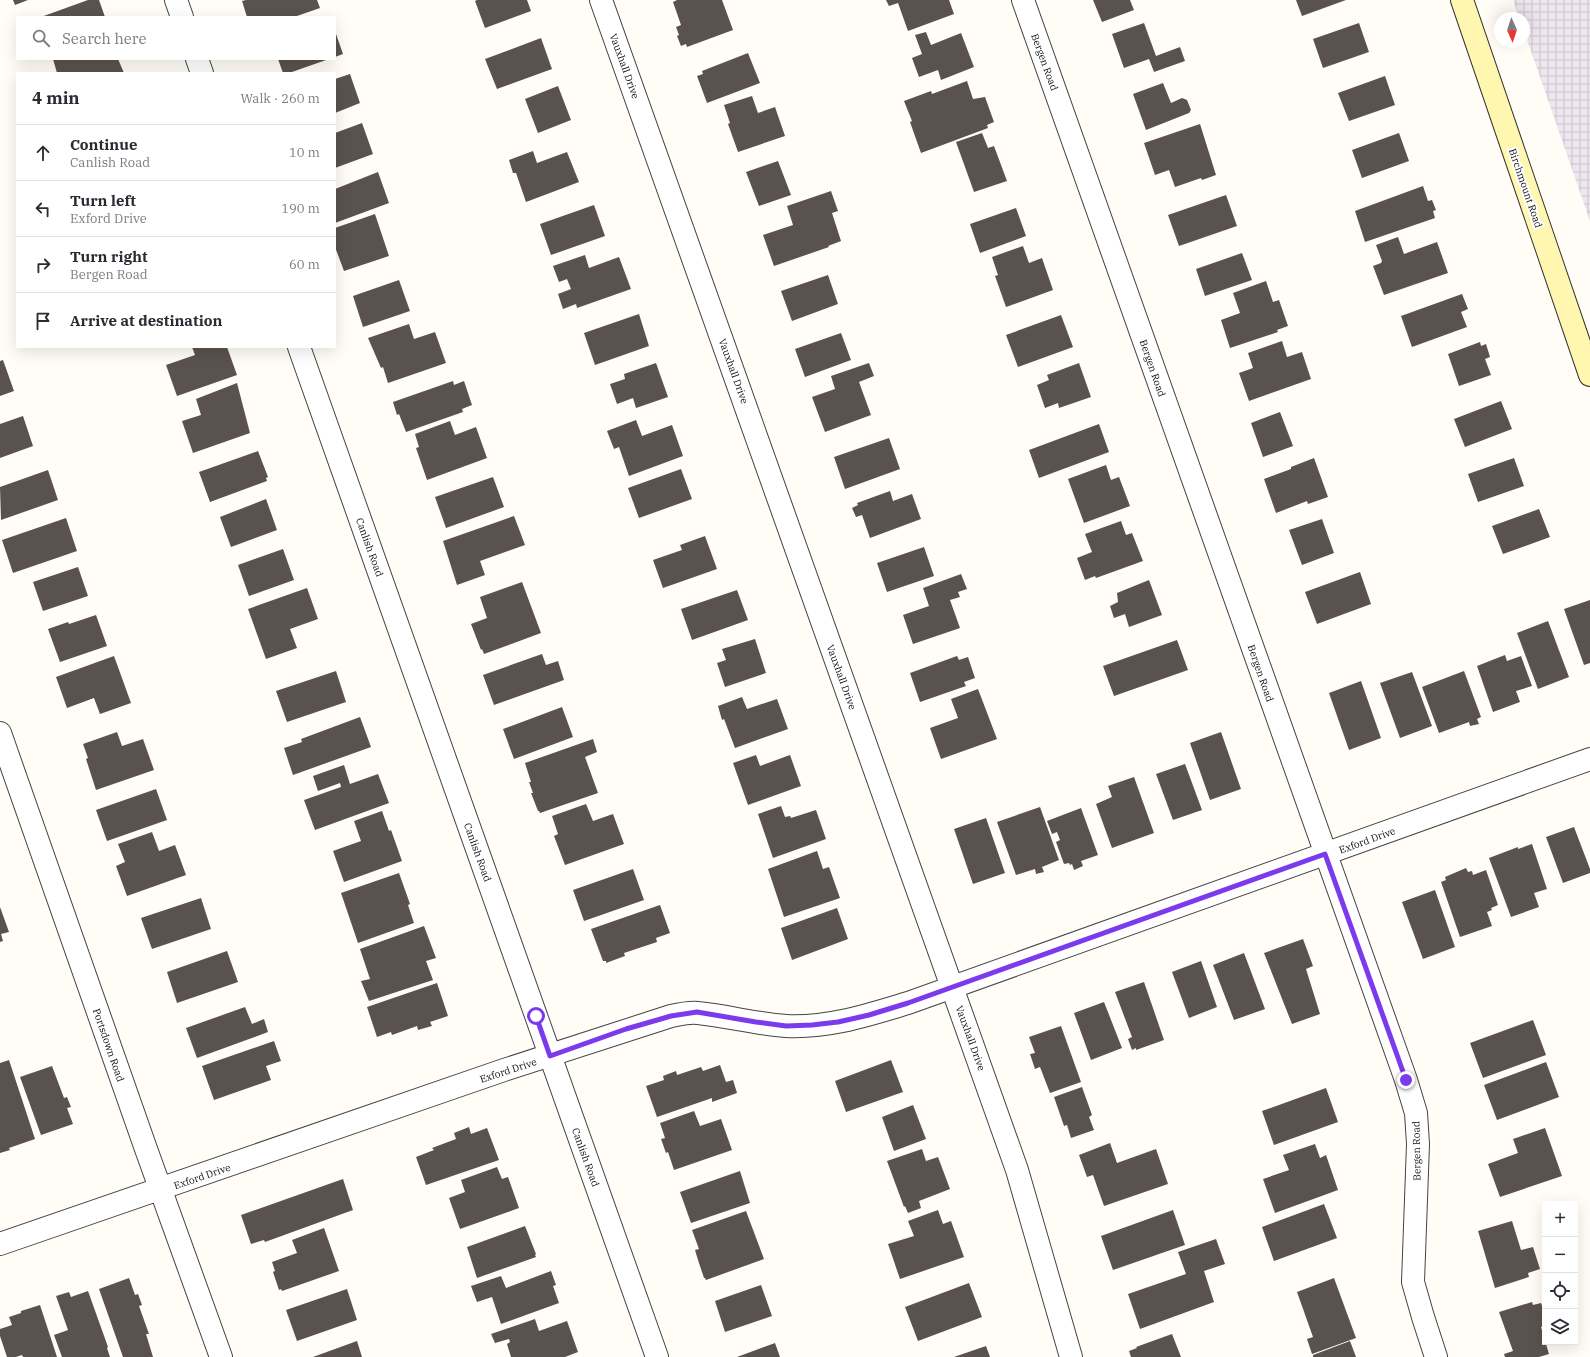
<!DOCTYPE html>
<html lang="en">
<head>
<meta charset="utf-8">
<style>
	:root { --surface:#fff; --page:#f2f2f3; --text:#2b2b33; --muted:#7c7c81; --line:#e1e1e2 }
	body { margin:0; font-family:"IBM Plex Serif",serif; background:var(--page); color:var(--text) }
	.controls { position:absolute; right:12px; bottom:12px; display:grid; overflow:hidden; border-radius:0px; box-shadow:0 4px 16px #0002 }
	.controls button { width:36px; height:36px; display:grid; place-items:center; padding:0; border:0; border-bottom:1px solid var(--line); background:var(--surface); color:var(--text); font:20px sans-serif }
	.compass { position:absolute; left:1494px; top:12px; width:36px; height:36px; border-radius:50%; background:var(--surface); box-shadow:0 4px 16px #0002; rotate:177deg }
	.stop { position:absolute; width:12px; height:12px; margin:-9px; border:3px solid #7c3aed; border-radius:50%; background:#fff }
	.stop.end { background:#7c3aed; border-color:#fff; box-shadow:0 1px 4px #0008 }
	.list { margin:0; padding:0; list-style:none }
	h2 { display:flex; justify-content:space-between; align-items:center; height:52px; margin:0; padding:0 16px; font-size:17px }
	h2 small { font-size:13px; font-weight:400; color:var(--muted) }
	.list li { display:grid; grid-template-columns:26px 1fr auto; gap:12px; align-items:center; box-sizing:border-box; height:56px; padding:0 16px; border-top:1px solid var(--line) }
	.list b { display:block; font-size:15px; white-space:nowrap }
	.list p { margin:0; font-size:13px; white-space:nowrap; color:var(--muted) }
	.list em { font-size:13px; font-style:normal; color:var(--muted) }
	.icon { flex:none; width:22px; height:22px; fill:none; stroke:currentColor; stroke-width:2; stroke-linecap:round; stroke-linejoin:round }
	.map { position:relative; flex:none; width:1590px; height:1357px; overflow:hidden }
	.search { position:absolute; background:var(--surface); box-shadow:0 4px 16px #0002; left:16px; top:16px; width:320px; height:44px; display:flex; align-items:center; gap:10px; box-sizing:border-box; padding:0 14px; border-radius:0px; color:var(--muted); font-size:15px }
	.panel { position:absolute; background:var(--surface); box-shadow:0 4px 16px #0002; left:16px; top:72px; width:320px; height:276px; border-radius:0px }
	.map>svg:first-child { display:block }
	.industrial { fill:url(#industrial-grid) }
	.building { fill:#5a524d }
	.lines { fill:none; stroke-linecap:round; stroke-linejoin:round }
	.minor-casing { stroke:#444; stroke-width:24 }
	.secondary-casing { stroke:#333; stroke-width:24 }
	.minor { stroke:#fff; stroke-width:22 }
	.secondary { stroke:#fff6b0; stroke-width:22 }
	.route { stroke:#7c3aed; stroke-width:5 }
	.labels { text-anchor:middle; stroke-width:4; stroke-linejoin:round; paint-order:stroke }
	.street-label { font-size:10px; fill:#111; stroke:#fff }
</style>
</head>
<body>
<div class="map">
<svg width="1590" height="1357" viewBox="0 0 1590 1357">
	<defs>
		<pattern id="industrial-grid" width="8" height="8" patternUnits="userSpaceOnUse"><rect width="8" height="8" fill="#eee6ef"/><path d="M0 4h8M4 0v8" fill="none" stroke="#cbc4cc"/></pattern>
	</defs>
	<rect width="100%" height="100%" fill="#fffdf5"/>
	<!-- industrial -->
	<path class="industrial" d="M1513,0H1590V221L1524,31V18H1519Z"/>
	<!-- building -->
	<path class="building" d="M13,0H28L15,5Z
		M88,0H99L105,17H41Z
		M246,0H317L320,8L294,17H247L242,1Z
		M477,0H527L531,11L485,28L475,1Z
		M677,0H722L733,30L687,47L686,44L681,46L677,36L679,35L676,27L681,25L673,2Z
		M886,0H949L954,14L908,31L898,3L889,6Z
		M1093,0H1130L1134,10L1102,22Z
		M1296,0H1346L1302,16Z
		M1144,23L1156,56L1180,47L1185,61L1154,72L1149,59L1124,68L1112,34Z
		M1359,23L1369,52L1323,68L1313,39Z
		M335,31L343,54L335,57Z
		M926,32L931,45L961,33L974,67L941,80L938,70L919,77L912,58L922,54L915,35Z
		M541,38L552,69L497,89L485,59Z
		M748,53L760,83L707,103L697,76L703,74L702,71Z
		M53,59H118L124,73H57Z
		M278,59H329L289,73H283Z
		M350,74L360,103L335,113V79Z
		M1385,76L1395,105L1349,121L1338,93Z
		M967,81L973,99L985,97L994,122L987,125L988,128L921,153L910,122L912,121L904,101L931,91L932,94Z
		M1163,83L1171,103L1182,98L1187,100L1191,110L1189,113L1146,130L1133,94Z
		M558,86L571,120L538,133L525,99Z
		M752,96L758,113L775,107L785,136L738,152L728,124L730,123L724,105Z
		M362,123L373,154L335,168V133Z
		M1200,124L1216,175L1202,180L1201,178L1175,187L1169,170L1155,175L1144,143Z
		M982,133L988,148L994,146L1007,181L974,192L956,142Z
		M1399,133L1409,161L1362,178L1352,150Z
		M533,151L537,163L567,152L579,182L526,202L516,173H513L509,160Z
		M778,161L791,195L759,206L746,172Z
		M378,172L389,203L335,223V189Z
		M1423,186L1428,201L1432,200L1436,210L1433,211L1435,218L1365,242L1355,211Z
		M831,191L838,211L832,213L841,241L828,246L829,247L774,266L763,235L793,225L787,206Z
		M1226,195L1237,226L1179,246L1168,215Z
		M594,205L605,236L551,255L540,224Z
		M1016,208L1026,236L980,253L970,224Z
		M375,214L389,256L344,271L335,247V228Z
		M1398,237L1404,254L1437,242L1448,273L1384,295L1373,266L1381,263L1382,261L1376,245Z
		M1023,246L1029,263L1042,258L1053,290L1006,307L995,276L998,275L992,257Z
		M1242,253L1252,280L1205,296L1196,269Z
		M585,255L589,268L619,257L631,289L577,308L576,304L563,309L558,294L571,289L567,279L559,282L553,266Z
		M828,275L838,304L792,321L781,291Z
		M399,280L410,311L363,327L353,296Z
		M1266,281L1273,302L1279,300L1288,326L1277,330L1278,332L1230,348L1221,320L1240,313L1233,293Z
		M1462,294L1468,309L1461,312L1467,327L1412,347L1401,316Z
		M639,314L649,346L595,365L584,333Z
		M1061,315L1073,347L1018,367L1006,335Z
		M409,324L414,339L435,332L446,363L388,383L383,367L381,368L368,338Z
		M841,333L851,360L805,377L795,349Z
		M1282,341L1287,357L1302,352L1311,379L1249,401L1239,373L1253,368L1248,353Z
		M1480,342L1481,346L1486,344L1490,357L1485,359L1491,375L1459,386L1448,354Z
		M192,347H227L237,375L177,396L166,365L195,355Z
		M3,360L14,391L0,396V361Z
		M656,363L668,397L636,408L633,398L617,404L610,384L625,379L624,374Z
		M869,363L874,376L859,382L871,415L825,432L812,397L835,389L831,376Z
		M1079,363L1091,397L1059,408L1058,403L1045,408L1037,385L1049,380L1047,375Z
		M453,381L454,385L464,381L472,405L462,409L463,412L406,432L399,414L397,415L393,402Z
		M237,383L250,433L193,453L182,421L201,415L196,399Z
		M1501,401L1512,429L1465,447L1454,419Z
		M1280,412L1293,446L1263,457L1251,423Z
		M23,416L33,446L0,458V424Z
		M636,420L642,436L672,425L683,456L629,476L619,447L614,449L607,431Z
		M450,421L455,435L476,427L487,458L427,480L416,448L419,447L415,434Z
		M1099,424L1109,452L1039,478L1029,450Z
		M889,438L900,469L845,489L834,457Z
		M258,451L268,477L266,478L267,481L210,502L199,472Z
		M1314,458L1328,497L1308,504L1307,501L1276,513L1264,479L1291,469V467Z
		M1514,458L1524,486L1478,502L1468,474Z
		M1106,465L1111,480L1119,477L1130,506L1084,523L1068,479Z
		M681,469L692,499L639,518L628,488Z
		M48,470L58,500L1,520L0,487Z
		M493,477L504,507L446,528L435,497Z
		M890,491L893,501L912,494L921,519L870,538L862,515L856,517L852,508L858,505L857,503Z
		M266,499L277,530L231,547L220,517Z
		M1539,509L1550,537L1503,554L1492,526Z
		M514,516L525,545L480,561L485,575L457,585L443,541Z
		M66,518L77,551L13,573L2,540Z
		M1322,519L1334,553L1302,565L1289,530Z
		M1121,521L1126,535L1132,533L1143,561L1096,578L1095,576L1085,580L1077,558L1092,552L1085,534Z
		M705,536L717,569L663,588L653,560L682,550L680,545Z
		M924,547L934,576L887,592L877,563Z
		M283,549L294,580L249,596L238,565Z
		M78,567L88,596L43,611L33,582Z
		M1360,572L1371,604L1317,624L1305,592Z
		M961,574L967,589L958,592L960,597L950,600L960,628L913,644L903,615L929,606L923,588Z
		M1149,580L1162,615L1129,627L1125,614L1114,618L1110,606L1118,602L1117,593Z
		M522,582L541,633L484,654L482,649L481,650L471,624L487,618L480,597Z
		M307,588L318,619L290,629L297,648L266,659L248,609Z
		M737,590L748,620L692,640L681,609Z
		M1590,600V663L1584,665L1564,609Z
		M96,615L107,646L60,662L48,629L68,622L69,624Z
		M1548,621L1569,677L1538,689L1517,633Z
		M755,639L766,673L725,687L717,663L726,660L722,649Z
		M1177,640L1188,670L1114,696L1103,666Z
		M542,654L546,665L558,661L564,680L494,705L483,675Z
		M1505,655L1507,661L1521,656L1532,686L1516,691L1520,702L1493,712L1477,666Z
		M114,656L131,703L100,714L94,698L67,708L56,677Z
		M957,656L959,660L968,657L975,678L964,682L966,686L920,702L910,673Z
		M336,671L346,702L287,722L276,691Z
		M1464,671L1481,717L1477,719L1479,724L1470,726L1469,722L1439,733L1422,687Z
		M1412,672L1432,726L1400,738L1380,683Z
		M1361,681L1381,738L1349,750L1329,693Z
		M978,689L997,739L941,759L930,728L958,718L951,699Z
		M742,697L747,709L777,699L788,729L735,748L724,719L722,720L718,706Z
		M562,707L573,737L514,759L503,729Z
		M360,717L371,747L293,775L284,748L302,742L301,739Z
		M117,732L122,746L143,739L154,770L96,790L86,759L88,758L83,744Z
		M1221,732L1241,789L1210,800L1190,743Z
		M593,739L597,752L585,757L598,793L540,813L539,811H538L531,793H533L529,782H531L525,763Z
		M756,755L760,766L790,755L801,786L748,805L733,763Z
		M1185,764L1202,810L1173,820L1156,774Z
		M344,765L350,784L378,774L389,803L315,830L304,800L341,787L340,783L318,791L313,776Z
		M1134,777L1154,833L1112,848L1096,804L1112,797L1108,786Z
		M156,789L167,820L107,841L96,810Z
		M586,804L593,821L613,814L624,844L565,865L554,836L558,834L552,816Z
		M781,806L785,817L790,816L791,818L816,810L826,839L773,858L758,814Z
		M1040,807L1059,860L1042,867L1044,872L1036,874L1035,869L1016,875L997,822Z
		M1081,808L1098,855L1081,861L1083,866L1074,870L1072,864L1070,865L1069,863L1064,864L1056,842L1060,840L1057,832L1052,834L1047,821Z
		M382,811L389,831L391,830L402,861L344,882L333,851L361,841L354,821Z
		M986,818L1005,873L973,884L954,829Z
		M1574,827L1590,869V873L1563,883L1546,837Z
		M152,832L159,851L175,845L186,875L127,896L116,866L125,862L118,844Z
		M1532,844L1547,889L1534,893L1539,907L1511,917L1489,858L1518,847V849Z
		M817,851L823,869L829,867L840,898L784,917L768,869Z
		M1466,868L1468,872L1472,871L1473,875L1486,870L1498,905L1491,908L1492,910L1487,912L1492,926L1460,937L1441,882L1446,880L1445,877Z
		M633,869L644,900L584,921L573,890Z
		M399,873L410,904L408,905L414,923L358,943L341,893Z
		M1435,890L1455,947L1423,959L1402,902Z
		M201,898L211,929L152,949L141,918Z
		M660,905L670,933L656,938L657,942L624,953L625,956L606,963V961H603L591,929Z
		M0,907L9,932L1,934L3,941L0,942Z
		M837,908L848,939L792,960L781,928Z
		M424,926L436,958L426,961L433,980L369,1001L361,981L370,979L360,949Z
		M1303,939L1313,966L1306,969L1320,1014L1292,1024L1264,953Z
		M227,951L238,982L177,1003L167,972Z
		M1244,953L1265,1009L1234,1020L1213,965Z
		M1201,961L1217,1007L1189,1018L1172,972Z
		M1144,982L1164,1040L1136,1050V1048L1132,1050L1128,1039L1132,1037L1115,992Z
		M437,983L448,1016L430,1022L432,1026L418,1030L417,1026L392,1035L391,1032L377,1037L367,1007Z
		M1104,1002L1122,1048L1091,1060L1074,1013Z
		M245,1007L252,1024L264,1019L268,1032L197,1058L186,1028Z
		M1533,1020L1546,1055L1483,1078L1470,1043Z
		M1061,1026L1081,1082L1050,1093L1040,1067L1035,1069L1030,1054L1035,1053L1029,1037Z
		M274,1041L281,1061L266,1066L271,1080L214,1100L202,1066Z
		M9,1060L35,1139L9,1148L10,1150L0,1153V1063Z
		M891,1060L903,1092L846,1112L835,1081Z
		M1546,1062L1559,1097L1497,1120L1484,1085Z
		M720,1065L726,1082L733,1080L737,1093L712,1102V1098L657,1117L646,1086L664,1080L663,1076L676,1071L677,1075L701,1067L703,1071Z
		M52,1066L64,1098L67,1097L71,1107L67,1108L73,1124L41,1135L20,1077Z
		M1082,1087L1092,1115L1089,1117L1094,1130L1071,1138L1067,1125L1064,1126L1054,1097Z
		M1326,1088L1338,1122L1274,1145L1262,1111Z
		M913,1105L926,1139L894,1151L882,1117Z
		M694,1111L700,1126L721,1119L732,1150L674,1170L668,1152L666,1153L661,1139L665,1138L660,1123Z
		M469,1127L471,1134L487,1128L499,1160L426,1185L416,1157L434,1150L432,1148L456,1139L454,1133Z
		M1545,1128L1562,1176L1500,1197L1488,1164L1518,1153L1513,1139Z
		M1110,1143L1117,1163L1156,1149L1168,1184L1104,1206L1093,1175L1087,1177L1079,1155Z
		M1315,1144L1320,1158L1326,1155L1338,1190L1275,1213L1263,1179L1289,1170L1283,1155Z
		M922,1149L926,1161L938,1157L950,1189L919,1201L921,1208L908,1213L905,1206L904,1207L887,1161Z
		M497,1167L502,1179L508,1177L519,1208L460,1229L449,1198L465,1192L461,1180Z
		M740,1171L750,1203L691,1223L680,1192Z
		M343,1179L353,1210L265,1242L264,1240L251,1244L241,1215Z
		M1324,1204L1337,1238L1274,1261L1262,1227Z
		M938,1210L943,1224L951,1221L964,1257L900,1279L888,1244L914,1236L908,1221Z
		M1173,1210L1185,1245L1113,1270L1101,1236Z
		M746,1211L764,1259L706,1280L705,1278H704L698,1260L695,1250L699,1249L692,1230Z
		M1512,1221L1521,1250L1533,1247L1540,1269L1528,1273L1529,1277L1495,1288L1478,1231Z
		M525,1226L536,1254L535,1255L536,1257L477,1278L467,1247Z
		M324,1228L339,1271L282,1291L281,1289L279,1290L273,1272L275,1271L272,1262L297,1253L292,1240Z
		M1216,1239L1225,1264L1204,1271L1214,1302L1140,1329L1128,1294L1186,1274L1178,1252Z
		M551,1271L556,1285L553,1286L559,1303L501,1324L492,1297L477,1302L471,1286L501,1276L506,1288Z
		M129,1278L135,1295L138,1294L142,1305L139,1306L149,1334H146L153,1357H123L99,1289Z
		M1334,1278L1356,1338L1312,1354L1307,1339L1313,1337L1297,1292Z
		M969,1283L982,1317L918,1341L905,1307Z
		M761,1285L772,1316L725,1332L715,1301Z
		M347,1289L357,1320L297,1341L286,1310Z
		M88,1291L108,1347L107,1348L110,1357H62L54,1335L68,1330L56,1296L69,1292L71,1297Z
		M1532,1302L1533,1305L1541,1303L1545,1314V1326L1541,1327L1549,1354L1539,1357H1505L1504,1354L1513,1351L1499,1312Z
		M40,1305L57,1357H23L22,1355L16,1357H7L0,1336V1329L12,1325L9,1317L21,1313V1311Z
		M535,1319L539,1331L567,1321L578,1352L565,1357H511L507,1344L510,1342L509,1339L495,1343L491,1334Z
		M1172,1334L1181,1357H1131L1129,1351L1137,1348L1136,1347Z
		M357,1341L362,1357H313Z
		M1350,1341L1356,1357H1313V1355Z
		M775,1343L780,1357H737Z
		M986,1346L990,1357H954Z"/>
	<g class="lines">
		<!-- minor casing -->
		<g class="minor-casing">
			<path id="minor" d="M176,0L182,17
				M601,0L1017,1170L1071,1357
				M1023,0L1406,1080L1416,1113L1418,1144L1413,1282L1423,1317L1436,1357
				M197,59L202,73
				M299,347L657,1357
				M0,733L146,1149L221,1357
				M0,1244L504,1070L671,1016C680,1014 690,1012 698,1013C728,1016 756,1024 786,1026C829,1028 868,1015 908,1003L1590,759"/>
		</g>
		<!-- secondary casing -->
		<g class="secondary-casing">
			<path id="secondary" d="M1462,0L1590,375"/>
		</g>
		<!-- minor -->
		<use href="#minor" class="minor"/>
		<!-- secondary -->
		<use href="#secondary" class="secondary"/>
	</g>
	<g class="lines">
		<!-- route -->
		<path class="route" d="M536,1016L550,1056L626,1029L671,1016L697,1012L756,1022L786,1026L812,1025L838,1022L869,1015L908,1003L1325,854L1406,1080"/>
	</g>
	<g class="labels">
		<!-- street labels -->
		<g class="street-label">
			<text transform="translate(1045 62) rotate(70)" y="4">Bergen Road</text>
			<text transform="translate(625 66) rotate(70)" y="4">Vauxhall Drive</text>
			<text transform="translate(1526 188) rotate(71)" y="4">Birchmount Road</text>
			<text transform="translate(1153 368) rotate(71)" y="4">Bergen Road</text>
			<text transform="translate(734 371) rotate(70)" y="4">Vauxhall Drive</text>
			<text transform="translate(370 547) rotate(70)" y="4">Canlish Road</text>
			<text transform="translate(1261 673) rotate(71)" y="4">Bergen Road</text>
			<text transform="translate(842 677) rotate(70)" y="4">Vauxhall Drive</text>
			<text transform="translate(1367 840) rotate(-20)" y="4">Exford Drive</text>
			<text transform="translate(478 852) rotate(70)" y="4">Canlish Road</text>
			<text transform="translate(971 1038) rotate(70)" y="4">Vauxhall Drive</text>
			<text transform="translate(109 1045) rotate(71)" y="4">Portsdown Road</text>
			<text transform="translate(508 1070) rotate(-18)" y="4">Exford Drive</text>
			<text transform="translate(1416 1151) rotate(-91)" y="4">Bergen Road</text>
			<text transform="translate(586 1157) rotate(70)" y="4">Canlish Road</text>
			<text transform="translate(202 1176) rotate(-19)" y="4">Exford Drive</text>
		</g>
	</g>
</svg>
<div class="controls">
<button>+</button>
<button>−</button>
<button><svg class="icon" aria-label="locate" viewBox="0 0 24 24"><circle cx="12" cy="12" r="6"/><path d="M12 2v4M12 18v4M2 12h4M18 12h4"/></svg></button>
<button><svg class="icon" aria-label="layers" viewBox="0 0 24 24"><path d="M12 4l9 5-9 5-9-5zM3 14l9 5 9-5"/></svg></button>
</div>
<svg class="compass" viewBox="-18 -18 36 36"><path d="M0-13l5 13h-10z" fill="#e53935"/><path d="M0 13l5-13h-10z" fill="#7c7c81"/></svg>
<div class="stop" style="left:536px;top:1016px"></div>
<div class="stop end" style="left:1406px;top:1080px"></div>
<div class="search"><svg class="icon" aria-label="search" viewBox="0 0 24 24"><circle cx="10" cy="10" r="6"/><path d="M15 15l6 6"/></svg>Search here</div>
<section class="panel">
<h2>4 min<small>Walk · 260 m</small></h2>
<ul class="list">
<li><svg class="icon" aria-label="ahead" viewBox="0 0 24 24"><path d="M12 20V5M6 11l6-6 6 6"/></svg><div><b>Continue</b><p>Canlish Road</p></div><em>10 m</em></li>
<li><svg class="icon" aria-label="left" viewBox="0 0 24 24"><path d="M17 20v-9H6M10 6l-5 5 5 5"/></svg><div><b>Turn left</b><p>Exford Drive</p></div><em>190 m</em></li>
<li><svg class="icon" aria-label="right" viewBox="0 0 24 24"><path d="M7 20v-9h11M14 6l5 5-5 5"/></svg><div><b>Turn right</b><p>Bergen Road</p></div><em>60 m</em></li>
<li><svg class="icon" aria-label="arrive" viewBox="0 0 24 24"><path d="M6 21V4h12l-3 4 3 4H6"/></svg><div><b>Arrive at destination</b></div></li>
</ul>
</section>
</div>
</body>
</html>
